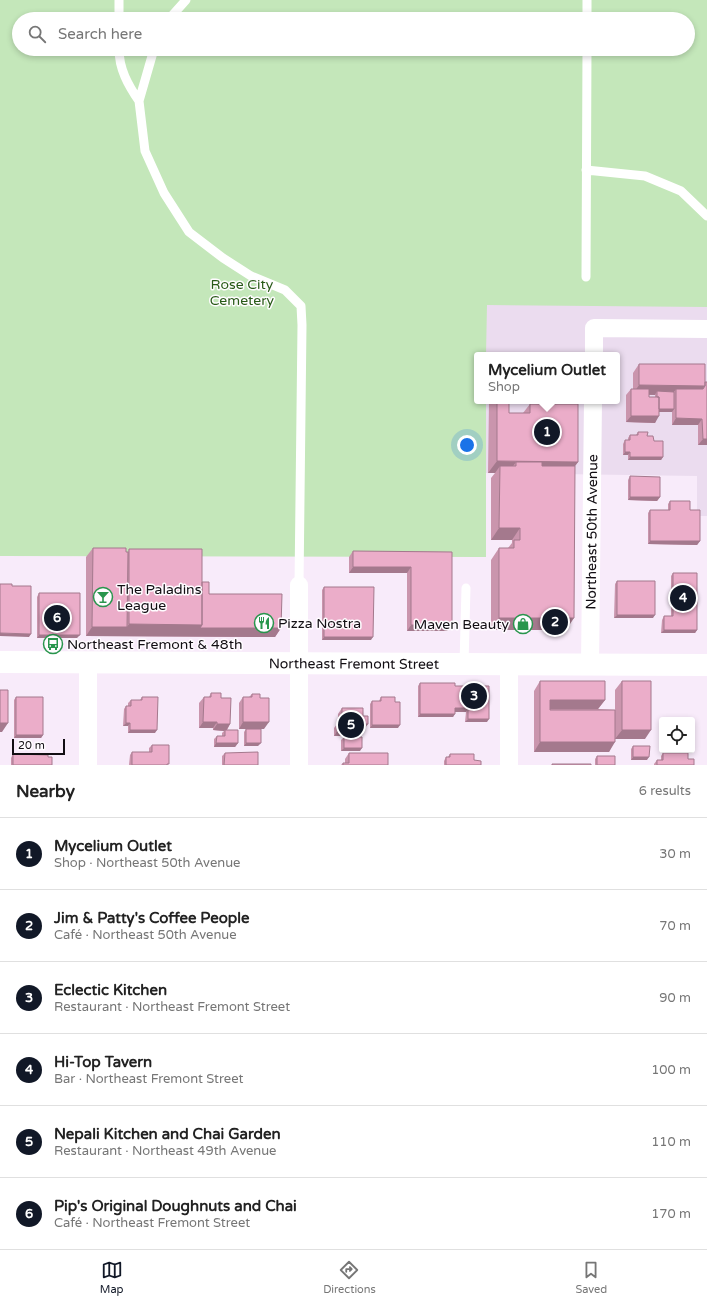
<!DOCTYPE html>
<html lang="en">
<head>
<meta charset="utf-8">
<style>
	:root { --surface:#fff; --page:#f2f2f2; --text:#222; --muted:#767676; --line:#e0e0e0; --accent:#111827 }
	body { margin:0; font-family:"Varela Round",sans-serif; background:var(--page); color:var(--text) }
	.controls { position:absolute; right:12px; bottom:12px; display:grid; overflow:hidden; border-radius:4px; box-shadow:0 2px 6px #0003 }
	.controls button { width:36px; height:36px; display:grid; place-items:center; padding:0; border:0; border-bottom:1px solid var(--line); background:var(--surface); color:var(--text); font:20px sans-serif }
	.scale { position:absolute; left:12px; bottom:10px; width:53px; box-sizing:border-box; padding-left:4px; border:2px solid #120e13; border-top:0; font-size:11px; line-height:14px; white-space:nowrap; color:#120e13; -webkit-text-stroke:3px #fffcff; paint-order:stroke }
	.you { position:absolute; left:467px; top:445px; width:14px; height:14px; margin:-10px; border:3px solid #fff; border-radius:50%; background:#1a73e8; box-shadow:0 0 0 6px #1a73e833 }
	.badge { display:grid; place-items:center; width:26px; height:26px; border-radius:50%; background:var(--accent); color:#fff; font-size:13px; font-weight:700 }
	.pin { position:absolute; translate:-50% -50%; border:2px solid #fff; box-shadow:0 1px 4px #0006 }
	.popup { position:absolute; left:474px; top:352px; width:146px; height:52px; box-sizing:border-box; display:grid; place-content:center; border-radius:4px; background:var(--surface); filter:drop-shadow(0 1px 3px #0005); font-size:13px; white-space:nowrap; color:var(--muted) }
	.popup b { font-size:15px; color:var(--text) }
	.popup::after { content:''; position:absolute; left:50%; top:100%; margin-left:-8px; border:8px solid transparent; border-top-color:var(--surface) }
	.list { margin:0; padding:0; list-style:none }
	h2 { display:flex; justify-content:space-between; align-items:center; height:52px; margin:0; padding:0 16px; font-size:17px }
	h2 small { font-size:13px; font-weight:400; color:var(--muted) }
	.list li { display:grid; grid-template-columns:26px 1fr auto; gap:12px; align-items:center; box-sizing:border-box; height:72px; padding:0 16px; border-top:1px solid var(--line) }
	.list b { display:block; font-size:15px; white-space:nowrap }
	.list p { margin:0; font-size:13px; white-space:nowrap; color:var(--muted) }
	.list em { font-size:13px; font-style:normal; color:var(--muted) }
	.icon { flex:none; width:22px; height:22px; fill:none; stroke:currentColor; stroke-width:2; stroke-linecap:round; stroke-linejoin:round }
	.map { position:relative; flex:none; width:707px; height:765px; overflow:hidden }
	.search { position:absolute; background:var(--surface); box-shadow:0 2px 6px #0003; left:12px; right:12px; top:12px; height:44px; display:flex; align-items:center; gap:10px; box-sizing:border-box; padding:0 14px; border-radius:22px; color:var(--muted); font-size:15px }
	.sheet { height:484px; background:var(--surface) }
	nav { display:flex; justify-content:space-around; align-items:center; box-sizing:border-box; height:56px; border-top:1px solid var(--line); background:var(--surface); font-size:11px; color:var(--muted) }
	nav a { display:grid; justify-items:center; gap:2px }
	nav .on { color:var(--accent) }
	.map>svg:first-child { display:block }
	.industrial { fill:#ebdcef }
	.green { fill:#c4e7ba; fill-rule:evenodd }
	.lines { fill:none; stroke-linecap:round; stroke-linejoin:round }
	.lane { stroke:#fff; stroke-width:9 }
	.street { stroke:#fff; stroke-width:18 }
	.secondary { stroke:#fff; stroke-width:22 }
	.wall { fill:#ca95ad; fill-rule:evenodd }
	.shaded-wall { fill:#a4798d }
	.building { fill:#ebadc9; stroke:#a4798d }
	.labels { text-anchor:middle; stroke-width:3; stroke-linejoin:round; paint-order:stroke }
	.park-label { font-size:14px; fill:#285a17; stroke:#fffcff }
	.street-label { font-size:14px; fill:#120e13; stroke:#fffcff }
	.poi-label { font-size:14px; fill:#120e13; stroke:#fffcff; text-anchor:start }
</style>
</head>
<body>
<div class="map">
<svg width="707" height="765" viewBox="0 0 707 765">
	<rect width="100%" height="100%" fill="#f8ebfa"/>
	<!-- industrial -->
	<path class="industrial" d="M485,303L707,305V516H697V476L484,473V401H617V355H485Z"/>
	<!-- green -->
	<path class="green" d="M0,0H707V307L487,305L486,355H477V401H486V557L0,556ZM19,19H688V49H19Z"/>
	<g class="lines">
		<!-- lane -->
		<path class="lane" d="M119,19V0
			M169,19L186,0
			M587,19V0
			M119,49C119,69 128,85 139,101
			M154,49L139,101L145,151L164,193L189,232L223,258L251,276L285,290L301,306L302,325L299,585
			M586,170L645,176L681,191L707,216
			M586,277L587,49
			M464,664L466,588"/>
		<!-- street -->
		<g class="street">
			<path d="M594,355V328L707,329"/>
			<path id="s1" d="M590,664L593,401"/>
			<path d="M88,765V662"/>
			<path d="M299,765V585"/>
			<path d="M509,765V664"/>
		</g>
		<!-- secondary -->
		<path class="secondary" id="s2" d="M0,662L707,665"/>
	</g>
	<!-- wall -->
	<path class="wall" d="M639,364L705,382H707V445H698V425H672V412H659L655,423L626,422V395L631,389H633V373ZM649,395H655V397H649Z
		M489,401H509V413H523L530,404L578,462L575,466L566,630H491V560L499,548H508L512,543V540H491V478L495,473H488Z
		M638,432L647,436L654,441L663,457L661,460H628V455H623V444L625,440H628V438L630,435H636Z
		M630,476L660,497L657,501L628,500V480Z
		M670,501L690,510L700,541L697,545L648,544V513L650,510H668V504Z
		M93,548L126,552H128L129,549L202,582L209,594L281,628L275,637L86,636V557Z
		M353,551L452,552L447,631H407V573H349V557Z
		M673,573L697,630L695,633H661L662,620L664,616H671V576Z
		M617,581L653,618H614L615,584Z
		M324,587L371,640H322V590Z
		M39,593L77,638H37V597Z
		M540,681L605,700L598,709L615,710V690L622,681L645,739H615L609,752H534V691Z
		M420,683L455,686L487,722H465L466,712H455L453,717H418V686Z
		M211,693L221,698L230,724L227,730L238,743L235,747H214V739L217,736H222V733L224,731L213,730V728H199V703L204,697H209Z
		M252,694L260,698L264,729H239V703L243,697H249Z
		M16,697L43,735L41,738H14V700Z
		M142,697L155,733H128V726H123L124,709L126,706H128V703L131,700H140Z
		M381,697L395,702L398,728H370V704L372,701H379Z
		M342,708L363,731L359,736H334V728L338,723V714Z
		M246,729L258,746H244V732Z
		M344,737L360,751H341V740Z
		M152,745L168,765H129L130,755L132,752H149V748Z
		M633,746L647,760H631V749Z
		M225,753L258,765H222V756Z
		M349,753L388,765H341L343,763H345V759Z
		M663,753L688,759L694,765H654V764L657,760H661V756Z
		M13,754L48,757L52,765H11V758Z
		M450,754L474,760L481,765H444V761L446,757H448Z
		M597,756L615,765H595V759Z"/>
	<!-- shaded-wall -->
	<path class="shaded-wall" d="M639,385L705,386L698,395L676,389L672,395L657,391L655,395L633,394Z
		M657,409H674L672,412H655Z
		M631,416H659L655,423L626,422Z
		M676,418L702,419L698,425H672Z
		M703,439H707V445H698Z
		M625,452H630L628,455H623Z
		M630,457H663L661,460H628Z
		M497,461L578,462L570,473L516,466V462L508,473L500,466L495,473H488Z
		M630,497H660L657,501L628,500Z
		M499,528H520L512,540H491Z
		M650,541H700L697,545L648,544Z
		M353,567H411L407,573H349Z
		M617,615H655L653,618H614Z
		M499,618H574L566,630H491Z
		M129,624L202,625L281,628L275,637L86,636L92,627H127Z
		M411,625H452L447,631H407Z
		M664,630H697L695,633H661Z
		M0,633L31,634L29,637L0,636Z
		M39,635H80L77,638H37Z
		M324,637H373L371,640H322Z
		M550,700H605L598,709H544Z
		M455,708H468L466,712H453Z
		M420,714H455L453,717H418Z
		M468,719H489L487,722H465Z
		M203,722H217L213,728H199Z
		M243,722H269L264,729H239Z
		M0,723H8L2,732H0Z
		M126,723H130L128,726H123Z
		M217,724H230L226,731L225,730L224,731L213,730Z
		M363,724H368L359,736H334L338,730Z
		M372,725H400L398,728H370Z
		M130,730H157L155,733H128Z
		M622,730H651L645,739H615Z
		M16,735H43L41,738H14Z
		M540,742H615L609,752H534Z
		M216,743H238L235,747H214Z
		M246,743H261L258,746H244Z
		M344,748H362L360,751H341Z
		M633,757H649L647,760H631Z"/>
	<!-- building -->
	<path class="building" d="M639,364H705V386L639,385Z
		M705,382H707V439H703L702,419L676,418V389H703L705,386Z
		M631,389H649V397H659V416H631Z
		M657,391L674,392V409H659V397H657Z
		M497,401H509V413H530V404H578V462L497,461Z
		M638,432H648L647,436H653L654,441H663V457H630V452H625V440H630V435H638Z
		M516,462H542V466H575L574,618H499V548H514V540H520V528H499L500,466H516Z
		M630,476L660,477V497H630Z
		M670,501H690V510H700V541H650V510H670Z
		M93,548H126V552H128L127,627H92Z
		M129,549H202V625L129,624Z
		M353,551L452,552V625H411V567H353Z
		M673,573H697V630H664V616H673Z
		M617,581H655V615H617Z
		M202,582H209V594H282L281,628H200L202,625Z
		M0,584H12V586H31V634L0,633Z
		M324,587H374L373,637H324Z
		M39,593H80V635H39Z
		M540,681H605V700H550V710H615V742H540Z
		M622,681H651V730H622Z
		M420,683H455V686H489V719H468V708H455V714H420Z
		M0,690H8V723H0Z
		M211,693H221V698H231L230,724H217V722H203L204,697H211Z
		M252,694H260V698H269V722H243V697H252Z
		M16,697H43V735H16Z
		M142,697H158L157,730H130V723H126V706H131V700H142Z
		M381,697H395V702H400V725H372V701H381Z
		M342,708H363V716H368V724H363V730H338V722H342Z
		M246,729H261V743H246Z
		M225,730H238V743H216L217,736H225Z
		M344,737H362V748H344Z
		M152,745H169V764H167V765H132V752H152Z
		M633,746H650L649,757H633Z
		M258,752V765H224L225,753Z
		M349,753H388V765H343V763H349Z
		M663,753H688V759H694V765H657V760H663Z
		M13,754L48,755V757H52V765H13Z
		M450,754H474V760L481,761V765H446V757H450Z
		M597,756H615V765H597Z
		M552,764H591V765H552Z"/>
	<!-- icons -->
	<defs>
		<g id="bar-ring" transform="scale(1)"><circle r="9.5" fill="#fffcff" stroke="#29954d" stroke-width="1.5"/><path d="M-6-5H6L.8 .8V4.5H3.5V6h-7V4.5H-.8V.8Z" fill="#29954d"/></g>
		<g id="restaurant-ring" transform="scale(1)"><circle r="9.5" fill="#fffcff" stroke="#29954d" stroke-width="1.5"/><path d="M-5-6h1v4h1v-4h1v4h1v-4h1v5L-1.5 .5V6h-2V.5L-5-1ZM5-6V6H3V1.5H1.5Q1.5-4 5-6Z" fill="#29954d"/></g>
		<g id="shop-ring" transform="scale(1)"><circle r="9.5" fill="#fffcff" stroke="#29954d" stroke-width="1.5"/><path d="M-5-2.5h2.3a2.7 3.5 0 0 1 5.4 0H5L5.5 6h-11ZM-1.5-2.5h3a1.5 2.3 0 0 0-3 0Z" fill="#29954d"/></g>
		<g id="bus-ring" transform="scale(1)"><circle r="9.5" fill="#fffcff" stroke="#29954d" stroke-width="1.5"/><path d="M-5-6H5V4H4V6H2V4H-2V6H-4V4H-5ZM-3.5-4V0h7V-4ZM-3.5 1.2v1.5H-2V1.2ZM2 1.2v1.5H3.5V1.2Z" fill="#29954d"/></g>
	</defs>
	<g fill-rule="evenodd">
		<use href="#bar-ring" x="103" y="597"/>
		<use href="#restaurant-ring" x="264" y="623"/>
		<use href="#shop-ring" x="523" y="624"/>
		<use href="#bus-ring" x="53" y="644"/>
	</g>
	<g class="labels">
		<!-- park labels -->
		<g class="park-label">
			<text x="242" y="289">Rose City<tspan x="242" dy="16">Cemetery</tspan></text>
		</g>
		<!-- street labels -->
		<g class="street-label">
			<text dy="5" stroke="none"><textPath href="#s1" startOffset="132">Northeast 50th Avenue</textPath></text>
			<text dy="5" stroke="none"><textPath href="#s2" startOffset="354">Northeast Fremont Street</textPath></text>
		</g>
		<!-- poi labels -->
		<g class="poi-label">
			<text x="117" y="594">The Paladins<tspan x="117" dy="16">League</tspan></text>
			<text x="278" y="628">Pizza Nostra</text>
			<text x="509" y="629" text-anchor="end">Maven Beauty</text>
			<text x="67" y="649">Northeast Fremont &amp; 48th</text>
		</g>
	</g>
</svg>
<div class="controls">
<button><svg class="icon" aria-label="locate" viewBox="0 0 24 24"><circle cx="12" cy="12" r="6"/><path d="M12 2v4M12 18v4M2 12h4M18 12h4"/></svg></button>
</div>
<div class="scale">20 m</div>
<div class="you"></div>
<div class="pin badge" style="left:547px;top:432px">1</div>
<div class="popup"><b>Mycelium Outlet</b>Shop</div>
<div class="pin badge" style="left:555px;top:622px">2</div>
<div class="pin badge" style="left:474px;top:696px">3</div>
<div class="pin badge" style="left:683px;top:598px">4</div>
<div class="pin badge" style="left:351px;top:725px">5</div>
<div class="pin badge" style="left:57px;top:618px">6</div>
<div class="search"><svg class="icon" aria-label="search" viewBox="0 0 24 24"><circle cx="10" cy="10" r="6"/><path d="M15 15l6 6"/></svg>Search here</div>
</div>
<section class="sheet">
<h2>Nearby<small>6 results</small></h2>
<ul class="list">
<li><span class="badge">1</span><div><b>Mycelium Outlet</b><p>Shop · Northeast 50th Avenue</p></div><em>30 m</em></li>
<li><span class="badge">2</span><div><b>Jim &amp; Patty's Coffee People</b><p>Café · Northeast 50th Avenue</p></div><em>70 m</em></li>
<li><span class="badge">3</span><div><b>Eclectic Kitchen</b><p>Restaurant · Northeast Fremont Street</p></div><em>90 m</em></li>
<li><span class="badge">4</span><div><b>Hi-Top Tavern</b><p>Bar · Northeast Fremont Street</p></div><em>100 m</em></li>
<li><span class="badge">5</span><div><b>Nepali Kitchen and Chai Garden</b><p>Restaurant · Northeast 49th Avenue</p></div><em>110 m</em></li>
<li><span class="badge">6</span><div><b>Pip's Original Doughnuts and Chai</b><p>Café · Northeast Fremont Street</p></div><em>170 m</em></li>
</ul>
</section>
<nav>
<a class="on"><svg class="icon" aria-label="map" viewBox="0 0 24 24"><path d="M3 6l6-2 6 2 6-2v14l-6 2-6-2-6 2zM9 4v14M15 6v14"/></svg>Map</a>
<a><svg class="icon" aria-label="directions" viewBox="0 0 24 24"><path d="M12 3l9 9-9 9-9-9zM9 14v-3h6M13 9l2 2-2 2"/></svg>Directions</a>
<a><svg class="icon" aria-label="saved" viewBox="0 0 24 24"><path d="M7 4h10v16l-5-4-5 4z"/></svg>Saved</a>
</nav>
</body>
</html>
